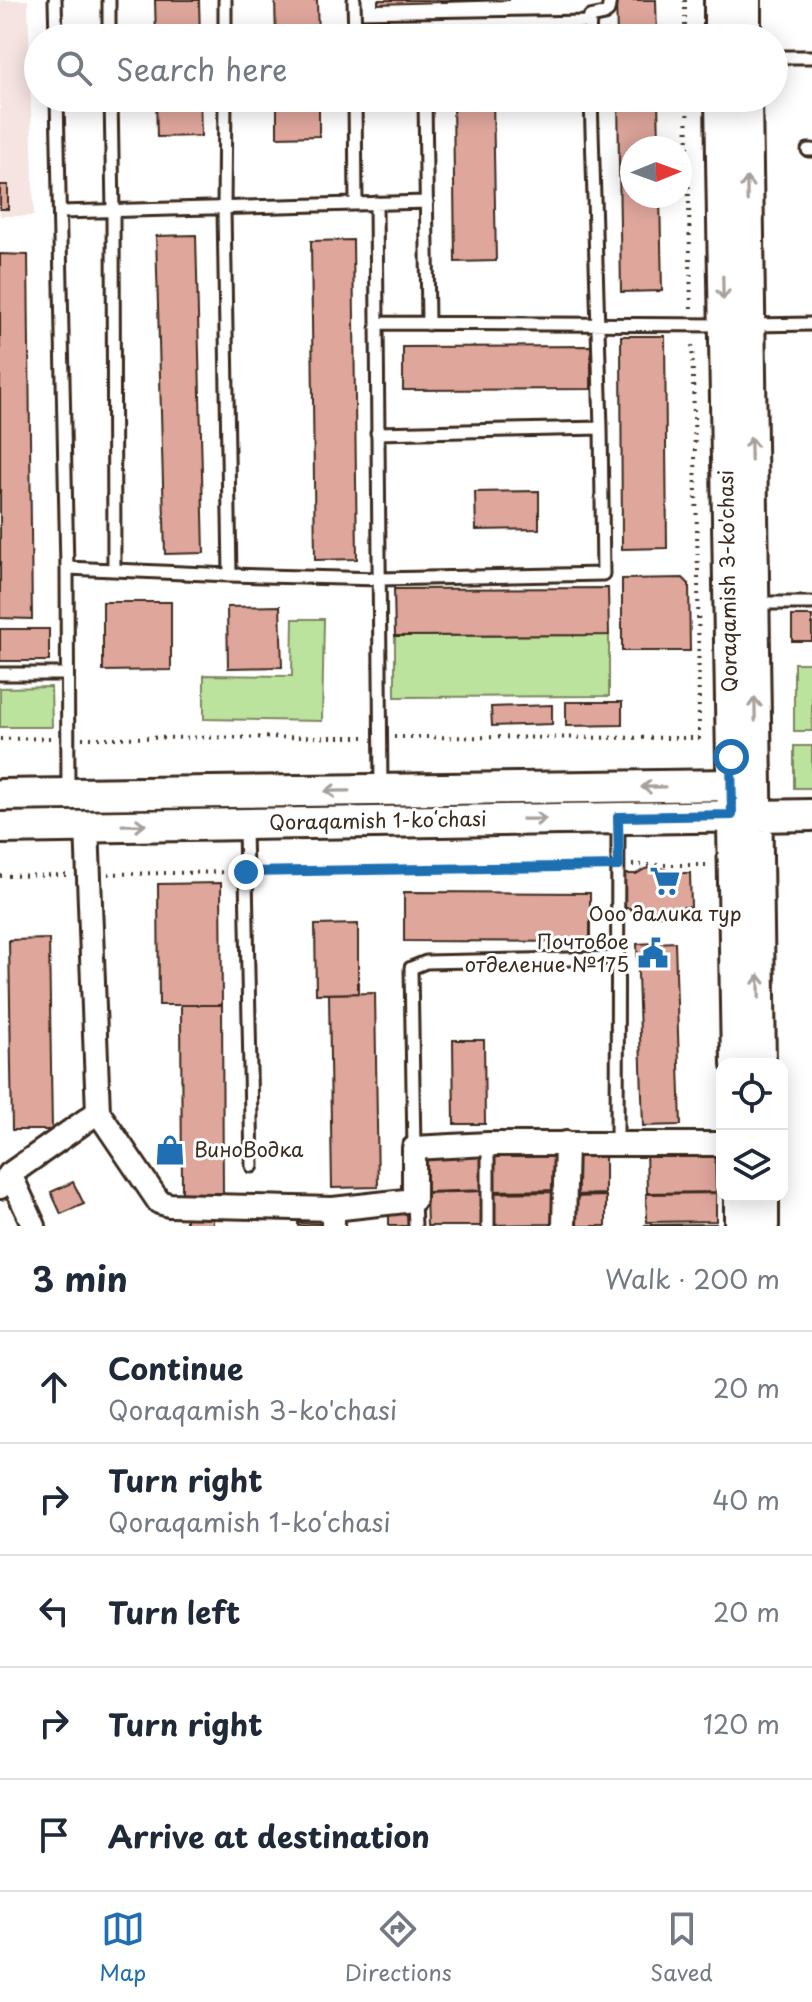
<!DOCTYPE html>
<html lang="en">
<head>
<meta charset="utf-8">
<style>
	:root { --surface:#fff; --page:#f2f2f3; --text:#1f2937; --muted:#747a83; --line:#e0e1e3; --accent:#1f6fb2 }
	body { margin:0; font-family:"Playpen Sans",sans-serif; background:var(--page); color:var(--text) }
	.controls { position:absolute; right:24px; bottom:24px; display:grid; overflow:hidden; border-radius:16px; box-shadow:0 4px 20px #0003 }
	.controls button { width:72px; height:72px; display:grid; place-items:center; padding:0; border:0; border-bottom:2px solid var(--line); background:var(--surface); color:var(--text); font:40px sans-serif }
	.compass { position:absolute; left:620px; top:136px; width:72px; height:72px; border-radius:50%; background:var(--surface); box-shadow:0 4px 20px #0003; rotate:89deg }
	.stop { position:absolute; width:24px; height:24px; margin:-18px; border:6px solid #1f6fb2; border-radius:50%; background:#fff }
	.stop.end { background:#1f6fb2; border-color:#fff; box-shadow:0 2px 8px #0008 }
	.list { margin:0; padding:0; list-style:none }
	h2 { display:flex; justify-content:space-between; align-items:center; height:104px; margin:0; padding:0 32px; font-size:34px }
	h2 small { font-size:26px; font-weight:400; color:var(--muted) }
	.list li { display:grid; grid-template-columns:52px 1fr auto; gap:24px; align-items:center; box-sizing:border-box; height:112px; padding:0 32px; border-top:2px solid var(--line) }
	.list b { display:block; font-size:30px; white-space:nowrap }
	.list p { margin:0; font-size:26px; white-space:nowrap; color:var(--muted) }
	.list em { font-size:26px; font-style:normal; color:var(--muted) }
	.icon { flex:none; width:44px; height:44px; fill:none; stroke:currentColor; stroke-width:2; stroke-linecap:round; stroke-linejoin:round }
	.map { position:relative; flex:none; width:812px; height:1226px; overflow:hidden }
	.search { position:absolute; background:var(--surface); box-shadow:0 4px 20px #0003; left:24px; right:24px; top:24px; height:88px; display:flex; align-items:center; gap:20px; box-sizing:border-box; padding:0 28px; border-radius:44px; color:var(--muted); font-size:30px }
	.sheet { height:664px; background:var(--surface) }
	nav { display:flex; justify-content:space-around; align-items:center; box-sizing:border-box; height:112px; border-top:2px solid var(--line); background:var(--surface); font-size:22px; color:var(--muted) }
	nav a { display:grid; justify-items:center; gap:4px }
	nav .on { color:var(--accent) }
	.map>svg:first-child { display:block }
	.built { fill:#f5e4e1 }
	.green { fill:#bce39e; stroke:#7c865e; stroke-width:2 }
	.building { fill:#dfa69c; stroke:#3b2a1e; stroke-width:2 }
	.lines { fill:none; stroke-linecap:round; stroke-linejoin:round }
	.lane-casing { stroke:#3b2a1e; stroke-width:17 }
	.street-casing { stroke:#3b2a1e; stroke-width:28 }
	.secondary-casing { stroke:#3b2a1e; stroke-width:36 }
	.path { stroke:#3b2a1e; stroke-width:4; stroke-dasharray:2 6; stroke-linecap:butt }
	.lane { stroke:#fff; stroke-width:11 }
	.street { stroke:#fff; stroke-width:22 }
	.secondary { stroke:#fff; stroke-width:30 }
	.oneway { stroke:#a79f9a }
	.route { stroke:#1f6fb2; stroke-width:10 }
	.labels { text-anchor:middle; stroke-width:6; stroke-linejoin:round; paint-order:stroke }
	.street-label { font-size:20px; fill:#3b2a1e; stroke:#fff }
	.poi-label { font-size:20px; fill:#3b2a1e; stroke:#fff }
</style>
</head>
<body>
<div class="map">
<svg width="812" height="1226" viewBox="0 0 812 1226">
	<rect width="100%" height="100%" fill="#fff"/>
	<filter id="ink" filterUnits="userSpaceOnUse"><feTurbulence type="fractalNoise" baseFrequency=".0125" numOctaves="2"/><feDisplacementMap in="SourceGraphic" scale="16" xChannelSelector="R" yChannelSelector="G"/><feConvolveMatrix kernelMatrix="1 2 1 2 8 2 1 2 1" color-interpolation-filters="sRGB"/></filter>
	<g filter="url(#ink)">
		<!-- built -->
		<path class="built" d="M0,0H28L34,216H0Z"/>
		<!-- green -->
		<path class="green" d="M293,619H324L322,721L204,719V675L292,676Z
			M609,635V696L395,697V636Z
			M794,663H812V731H794Z
			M51,687L52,727H0V688Z
			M794,746H812V788H794Z
			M694,797V806L0,817V808Z"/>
		<!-- building -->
		<path class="building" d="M155,0H199L200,38H156Z
			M275,0H317L318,38H276Z
			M378,0H510L378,4Z
			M616,0H656L657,38H617Z
			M156,98H200L201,136L157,137Z
			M277,98H319V136L277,137Z
			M453,98H493L496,261L455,262Z
			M618,98H658L659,148H632V196H660L662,291L621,292Z
			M0,185H8V209H0Z
			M196,235L204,553L165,554L156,236Z
			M353,240L357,559L315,560L311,241Z
			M0,254L28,255L32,619L0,618Z
			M621,336H665L667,548L622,549Z
			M591,346V389L403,390V347Z
			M539,491V529L476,530L475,492Z
			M683,578L689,584L690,651H622V579Z
			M608,588L609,635L395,636L394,589Z
			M103,602H171V670L103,671Z
			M280,606L282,667L228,668L227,607Z
			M792,616H812V641H792Z
			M0,629H49V661H0Z
			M566,702H622V725L566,726Z
			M552,705V724L492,726L491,707Z
			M654,867L664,869L673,873H690L691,907H663V915L636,916L630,908H621V874H636L645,869Z
			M221,883L222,1005H159L158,884Z
			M404,892L590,893V942L404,941Z
			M358,924V993L316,994L315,925Z
			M49,939L52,1130H12L9,940Z
			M675,942L681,1125L643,1126L637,944Z
			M375,993L378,1187L332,1188L329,994Z
			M181,1005H222L223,1193H182Z
			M453,1040H484L485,1124H454Z
			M715,1147L716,1192L647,1193L646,1148Z
			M485,1150V1190L427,1192L426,1152Z
			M605,1151V1194L572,1195V1152Z
			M490,1157H556L557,1190L491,1191Z
			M73,1182L84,1204L61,1214L51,1192Z
			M485,1191L486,1226H427L426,1193Z
			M556,1192L557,1224L490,1225V1193Z
			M716,1193V1221L647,1222L646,1194Z
			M606,1196V1226H572V1197Z
			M389,1211H412V1226H389Z
			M186,1215L213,1216V1226H186Z
			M298,1223L325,1224V1226H298Z
			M716,1224V1226H645V1225Z"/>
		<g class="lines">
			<!-- lane casing -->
			<g class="lane-casing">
				<path id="lane" d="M55,0L56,38
					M109,0V38
					M354,0L355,38
					M423,25V38
					M354,26L588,22
					M225,38V0
					M589,38L590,17L604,14L608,11L610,0
					M774,57H812
					M57,98L67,568L68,794
					M111,98L113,212L114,569
					M225,98L224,209L230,575
					M355,98L356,204
					M425,98L428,324
					M808,150H812
					M376,203L381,790
					M60,212L427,202
					M378,323L725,325
					M750,325L812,324
					M377,433L601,428
					M67,568L230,575L380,579L603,574L601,428L591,98
					M754,603H812
					M0,674H67
					M245,828L252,1166
					M617,1144L618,818
					M414,1148L411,968L426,962L617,958
					M414,1200L415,1226
					M488,1226V1144"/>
			</g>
			<!-- street casing -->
			<g class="street-casing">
				<path id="street" d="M87,826L98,1112
					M98,1112L159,1202L169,1205L333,1209
					M10,1174L34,1226
					M0,1187L10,1174L98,1112
					M333,1226V1209L414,1200V1148L488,1144H722
					M564,1226L566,1143"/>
			</g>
			<!-- secondary casing -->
			<g class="secondary-casing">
				<path id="secondary" d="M720,0V38
					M745,0V38
					M721,98L737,1064
					M746,98L760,1064
					M0,795L731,785
					M0,828L812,815
					M740,1196V1226
					M763,1196V1226"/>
			</g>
			<!-- path -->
			<path class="path" d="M685,0V38
				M687,98L691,312
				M394,737L699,738L698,571L692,340
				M82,738L365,737
				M0,739L53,738
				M632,865H711
				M260,871L603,866
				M108,874L232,872
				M0,876L68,875"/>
			<!-- lane -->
			<use href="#lane" class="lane"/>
			<!-- street -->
			<use href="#street" class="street"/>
			<!-- secondary -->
			<use href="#secondary" class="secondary"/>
		</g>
		<!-- one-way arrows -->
		<defs><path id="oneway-shaft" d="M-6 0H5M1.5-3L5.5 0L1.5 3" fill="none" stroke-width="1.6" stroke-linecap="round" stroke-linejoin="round" transform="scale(2)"/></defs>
		<g class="oneway">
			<use href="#oneway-shaft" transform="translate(747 189) rotate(-91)"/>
			<use href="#oneway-shaft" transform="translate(723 288) rotate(89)"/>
			<use href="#oneway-shaft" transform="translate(751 449) rotate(-91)"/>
			<use href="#oneway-shaft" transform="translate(755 709) rotate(-91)"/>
			<use href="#oneway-shaft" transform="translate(653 787) rotate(179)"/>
			<use href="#oneway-shaft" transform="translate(337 791) rotate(179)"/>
			<use href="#oneway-shaft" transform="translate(534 819) rotate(-1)"/>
			<use href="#oneway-shaft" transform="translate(134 825) rotate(-1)"/>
			<use href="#oneway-shaft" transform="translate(759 986) rotate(-91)"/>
		</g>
	</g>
	<g class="lines" filter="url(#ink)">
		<!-- route -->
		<path class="route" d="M246,872L619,866L618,817L732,815L731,757"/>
	</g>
	<!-- icons -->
	<defs>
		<g id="supermarket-bare" transform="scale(2.4)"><path d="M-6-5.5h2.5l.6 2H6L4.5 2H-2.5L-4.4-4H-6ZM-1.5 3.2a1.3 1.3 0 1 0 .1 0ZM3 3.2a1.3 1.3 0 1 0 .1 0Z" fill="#1f6fb2" stroke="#fff" stroke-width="2.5" paint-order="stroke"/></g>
		<g id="civic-bare" transform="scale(2.4)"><path d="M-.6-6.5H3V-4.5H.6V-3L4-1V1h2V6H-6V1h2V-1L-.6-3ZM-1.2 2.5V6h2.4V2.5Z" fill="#1f6fb2" stroke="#fff" stroke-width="2.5" paint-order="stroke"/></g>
		<g id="shop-bare" transform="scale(2.4)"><path d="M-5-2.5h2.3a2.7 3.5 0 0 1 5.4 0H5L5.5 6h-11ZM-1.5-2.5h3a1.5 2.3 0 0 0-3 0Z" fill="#1f6fb2" stroke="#fff" stroke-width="2.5" paint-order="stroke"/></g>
	</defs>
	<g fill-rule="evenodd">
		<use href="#supermarket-bare" x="665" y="881"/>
		<use href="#civic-bare" x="653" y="953"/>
		<use href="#shop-bare" x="170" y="1150"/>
	</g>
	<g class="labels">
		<!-- street labels -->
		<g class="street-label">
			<text transform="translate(728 581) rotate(-91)" y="7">Qoraqamish 3-ko'chasi</text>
			<text transform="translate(378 821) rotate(-1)" y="7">Qoraqamish 1-koʻchasi</text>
		</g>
		<!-- poi labels -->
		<g class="poi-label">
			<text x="665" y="921">Ооо далика тур</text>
			<text x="629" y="949" text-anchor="end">Почтовое<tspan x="629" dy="23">отделение №175</tspan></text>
			<text x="194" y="1157" text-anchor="start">ВиноВодка</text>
		</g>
	</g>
</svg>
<div class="controls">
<button><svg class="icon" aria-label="locate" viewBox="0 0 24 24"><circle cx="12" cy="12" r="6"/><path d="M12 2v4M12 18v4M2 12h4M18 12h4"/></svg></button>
<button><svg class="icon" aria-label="layers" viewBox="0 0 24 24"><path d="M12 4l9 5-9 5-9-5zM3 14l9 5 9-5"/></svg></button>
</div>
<svg class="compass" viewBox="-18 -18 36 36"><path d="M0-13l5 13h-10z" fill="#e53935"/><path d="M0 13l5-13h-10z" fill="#747a83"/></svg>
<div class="stop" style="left:731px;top:757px"></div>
<div class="stop end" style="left:246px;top:872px"></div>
<div class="search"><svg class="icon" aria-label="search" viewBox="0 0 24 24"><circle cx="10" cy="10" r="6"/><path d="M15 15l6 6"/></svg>Search here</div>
</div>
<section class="sheet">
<h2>3 min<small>Walk · 200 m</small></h2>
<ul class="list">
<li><svg class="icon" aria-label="ahead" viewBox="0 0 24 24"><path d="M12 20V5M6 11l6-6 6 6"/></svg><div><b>Continue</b><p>Qoraqamish 3-ko'chasi</p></div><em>20 m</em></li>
<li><svg class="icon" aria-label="right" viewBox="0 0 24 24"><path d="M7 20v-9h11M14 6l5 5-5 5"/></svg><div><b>Turn right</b><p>Qoraqamish 1-koʻchasi</p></div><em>40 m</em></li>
<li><svg class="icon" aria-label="left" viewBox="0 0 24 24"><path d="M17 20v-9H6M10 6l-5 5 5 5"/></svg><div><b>Turn left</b></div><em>20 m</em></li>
<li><svg class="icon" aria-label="right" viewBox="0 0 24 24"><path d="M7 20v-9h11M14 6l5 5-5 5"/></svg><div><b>Turn right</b></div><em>120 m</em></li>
<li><svg class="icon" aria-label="arrive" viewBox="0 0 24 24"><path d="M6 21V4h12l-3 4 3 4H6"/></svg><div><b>Arrive at destination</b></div></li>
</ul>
</section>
<nav>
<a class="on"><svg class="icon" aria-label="map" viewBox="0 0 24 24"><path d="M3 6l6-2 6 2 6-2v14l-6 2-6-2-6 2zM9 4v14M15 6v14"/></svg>Map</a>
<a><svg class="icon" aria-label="directions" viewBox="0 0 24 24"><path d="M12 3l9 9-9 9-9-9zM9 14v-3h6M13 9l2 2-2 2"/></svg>Directions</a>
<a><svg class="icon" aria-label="saved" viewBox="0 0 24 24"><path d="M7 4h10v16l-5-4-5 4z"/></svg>Saved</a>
</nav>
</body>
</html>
